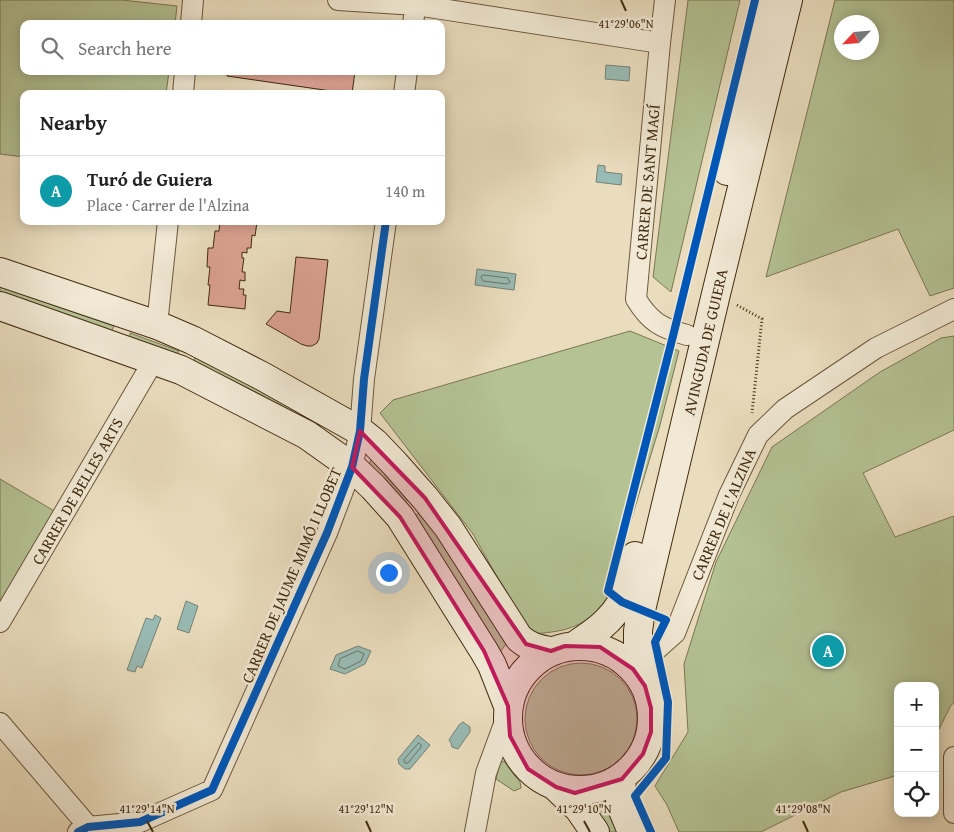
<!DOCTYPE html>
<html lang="en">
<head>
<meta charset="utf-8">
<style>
	:root { --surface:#fff; --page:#f6f6f6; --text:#222; --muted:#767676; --line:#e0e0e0; --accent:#7c3aed }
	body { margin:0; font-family:"Gentium Book Plus",serif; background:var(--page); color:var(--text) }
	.controls { position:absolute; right:15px; bottom:15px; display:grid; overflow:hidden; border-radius:10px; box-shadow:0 2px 12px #0003 }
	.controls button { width:45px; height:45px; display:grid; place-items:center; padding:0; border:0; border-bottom:1px solid var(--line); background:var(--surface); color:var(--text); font:25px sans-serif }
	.compass { position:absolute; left:834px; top:15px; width:45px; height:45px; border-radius:50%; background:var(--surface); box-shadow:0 2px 12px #0003; rotate:244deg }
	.you { position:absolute; left:388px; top:572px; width:18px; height:18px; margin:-12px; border:4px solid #fff; border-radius:50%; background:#1a73e8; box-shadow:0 0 0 8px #1a73e833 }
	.badge { display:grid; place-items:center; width:32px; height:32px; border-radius:50%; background:var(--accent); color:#fff; font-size:16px; font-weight:700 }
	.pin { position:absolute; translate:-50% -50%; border:2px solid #fff; box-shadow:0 1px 5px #0006 }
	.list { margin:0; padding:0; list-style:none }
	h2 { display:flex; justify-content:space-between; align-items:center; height:65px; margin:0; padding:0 20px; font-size:21px }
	h2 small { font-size:16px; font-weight:400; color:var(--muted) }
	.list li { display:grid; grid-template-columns:32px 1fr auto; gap:15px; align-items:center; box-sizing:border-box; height:70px; padding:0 20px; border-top:1px solid var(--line) }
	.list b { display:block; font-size:19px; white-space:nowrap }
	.list p { margin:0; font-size:16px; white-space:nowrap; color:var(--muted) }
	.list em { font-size:16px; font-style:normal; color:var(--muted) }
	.icon { flex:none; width:28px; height:28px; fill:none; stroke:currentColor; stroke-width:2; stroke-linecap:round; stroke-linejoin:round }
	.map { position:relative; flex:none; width:954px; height:832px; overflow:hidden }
	.search { position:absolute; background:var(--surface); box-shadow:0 2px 12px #0003; left:20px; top:20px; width:425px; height:55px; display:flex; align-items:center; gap:12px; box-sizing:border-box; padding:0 18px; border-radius:10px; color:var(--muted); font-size:19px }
	.panel { position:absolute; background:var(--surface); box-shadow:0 2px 12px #0003; left:20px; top:90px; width:425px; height:135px; border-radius:10px }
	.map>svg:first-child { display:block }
	.green { fill:#b4c294; stroke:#7b7752; fill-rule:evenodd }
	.water { fill:#98bbb5; stroke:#768273 }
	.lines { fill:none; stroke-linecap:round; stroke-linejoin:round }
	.shore { stroke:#6d7462; stroke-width:1 }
	.building { fill:#dba191; stroke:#422c0f }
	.street-casing { stroke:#6c583b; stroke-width:22 }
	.secondary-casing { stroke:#422c0f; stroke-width:30 }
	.path { stroke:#422c0f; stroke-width:3; stroke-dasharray:1 2.5; stroke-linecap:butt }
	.street { stroke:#f1e9d5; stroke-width:20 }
	.secondary { stroke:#f1e9d5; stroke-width:28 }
	.cycleway-casing { stroke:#f1e9d5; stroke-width:11 }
	.cycleway { stroke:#0057b8; stroke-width:8 }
	.marked { fill:#c2185b; fill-opacity:0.2; stroke:#c2185b; stroke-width:4; stroke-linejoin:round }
	.ticks { fill:none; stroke:#422c0f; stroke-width:2 }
	.labels { text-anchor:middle; stroke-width:5; stroke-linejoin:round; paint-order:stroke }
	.street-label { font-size:16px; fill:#422c0f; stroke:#f1e9d5 }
	.ticks-label { font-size:12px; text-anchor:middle; fill:#422c0f; stroke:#f1e9d5; stroke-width:5; stroke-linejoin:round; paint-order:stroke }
</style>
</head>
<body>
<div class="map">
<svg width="954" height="832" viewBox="0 0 954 832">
	<rect width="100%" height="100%" fill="#eaddbe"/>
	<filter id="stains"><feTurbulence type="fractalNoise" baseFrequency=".004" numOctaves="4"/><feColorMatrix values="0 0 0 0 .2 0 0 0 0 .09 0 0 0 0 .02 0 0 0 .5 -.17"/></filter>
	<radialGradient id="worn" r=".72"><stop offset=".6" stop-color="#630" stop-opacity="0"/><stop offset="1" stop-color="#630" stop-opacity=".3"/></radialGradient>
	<!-- green -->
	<path class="green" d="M0,0H122L177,6L175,24H24V71H169L166,94H24V157L0,154Z
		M688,0H740L671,292L653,277Z
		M835,0H954V288L930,296L898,229L766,277ZM842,22H872V52H842Z
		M0,287L114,326L111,332L0,293Z
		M630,331L679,351L660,425L605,606C578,629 564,632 529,634L473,534L380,413L393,400Z
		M130,333L179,351L176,356L129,341Z
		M954,336V430L863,473L895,537L954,516V702L950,707L935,737V686H898V775L841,792L761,832H679L667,805L655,786L688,732L684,664L716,562L772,447L880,372L941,338Z
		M196,355L304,410L300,418L193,363Z
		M372,458L414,497L405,502L369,464Z
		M0,479L56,512L0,603Z
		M426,508L510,639L500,652L415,516Z
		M525 719a56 56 0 1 1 112 0a56 56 0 1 1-112 0Z
		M504,761L520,782L521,788L514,791L496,779L500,763Z
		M613,802L624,832H607L595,810Z"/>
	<!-- water -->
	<path class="water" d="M606,65L630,67L629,81L605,79Z
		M598,165L605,166V172L622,174L621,185L596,182Z
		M477,269L516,274L514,290L475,285Z
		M186,601L198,606L189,633L177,629Z
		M155,615L161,618L142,668L137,666L135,672L127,670L146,618L153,620Z
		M358,646L371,651L365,664L345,674L330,669L336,655Z
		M463,722L470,727V732L458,749L452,747L451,743L449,740L459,725Z
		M418,735L430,745L410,769H405L399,764L398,759Z"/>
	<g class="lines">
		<!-- shore -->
		<path class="shore" d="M484,275L508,278L510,282L507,284L483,281L481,277Z
			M358,651L364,654L361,661L345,669L338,666L340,659Z
			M419,743L421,745V747L408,763H405L404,760Z"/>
	</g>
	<!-- building -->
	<path class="building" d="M227,71H355L352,94L227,76Z
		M220,221L257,222L255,236L252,235L251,248H247V253L242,252V258H244L242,272H245V281L240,280L239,289H244L243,295H246L245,309L208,305L210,285H208L210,267H207L208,248H213L215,231H219Z
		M296,257L328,260L319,339L317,343L312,346H307L301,344L266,324L277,311L290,313Z"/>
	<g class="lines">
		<!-- street casing -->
		<g class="street-casing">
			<path id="street" d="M338,0L416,5L660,43
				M665,0L660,43L636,299C650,322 661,328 687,335
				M191,24L193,0
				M413,24L416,0
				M183,94L185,71
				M404,94L407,71
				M157,325L168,221
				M0,622L154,360
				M640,658L657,649L675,633L729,495L758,435L785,409L876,348L954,309
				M0,723L93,832
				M954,757V813
				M78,832L88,827L140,822L212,790L327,533L352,467L360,431L364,379L386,221
				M475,832L486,773L507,716"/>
		</g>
		<!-- secondary casing -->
		<g class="secondary-casing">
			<path id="secondary" d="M727,171L768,0
				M0,272L157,325L192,340L262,376L360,431L375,443L395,464L425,498L448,527L519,638C529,647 538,649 551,651
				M0,306L181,370L307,435L352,467L373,487L400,517L484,651L492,665L508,706
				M508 718a72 72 0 1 1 144 0a72 72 0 1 1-144 0Z
				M574,646C592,634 612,621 622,601C629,588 631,571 635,556
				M645,686L638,648V631L641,610L716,294L788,0
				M622,779L620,803L632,832
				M556,787L579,809L595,832"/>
		</g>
		<!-- path -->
		<path class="path" d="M737,305L762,319L752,413"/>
		<!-- street -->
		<use href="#street" class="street"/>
		<!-- secondary -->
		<use href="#secondary" class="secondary"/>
		<!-- cycleway casing -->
		<g class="cycleway-casing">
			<path id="cycleway" d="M78,832L88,827L140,822L212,790L327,533L352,467L360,431L364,379L386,221
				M651,832L635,796L666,758L668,702L655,642L666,620L622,602L608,591L674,332L755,0"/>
		</g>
		<!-- cycleway -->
		<use href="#cycleway" class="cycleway"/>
	</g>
	<!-- marked area -->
	<path class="marked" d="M360,431L425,498L526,644L551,651L565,646L600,647L633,669L645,686L651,708V732L643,754L622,779L575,793L556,787L528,769L510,736L508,706L484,651L400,517L352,467Z"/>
	<!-- ticks -->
	<path class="ticks" d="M621,0L626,11M147,821L153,832M366,821L371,832M584,821L590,832M803,821L808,832"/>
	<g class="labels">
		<!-- street labels -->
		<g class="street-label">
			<text transform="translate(647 182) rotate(-85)" y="6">CARRER DE SANT MAGÍ</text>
			<text transform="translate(705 342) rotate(-77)" y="6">AVINGUDA DE GUIERA</text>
			<text transform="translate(77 491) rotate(-60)" y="6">CARRER DE BELLES ARTS</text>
			<text transform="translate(723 514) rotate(-67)" y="6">CARRER DE L'ALZINA</text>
			<text transform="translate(291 575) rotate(-67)" y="6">CARRER DE JAUME MIMÓ I LLOBET</text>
		</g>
	</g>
	<g class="ticks-label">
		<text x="626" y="28">41°29'06"N</text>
		<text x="147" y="813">41°29'14"N</text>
		<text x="366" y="813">41°29'12"N</text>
		<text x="584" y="813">41°29'10"N</text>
		<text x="803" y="813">41°29'08"N</text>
	</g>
	<rect width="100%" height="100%" filter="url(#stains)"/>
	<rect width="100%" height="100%" fill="url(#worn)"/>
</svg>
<div class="controls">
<button>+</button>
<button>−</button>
<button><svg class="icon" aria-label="locate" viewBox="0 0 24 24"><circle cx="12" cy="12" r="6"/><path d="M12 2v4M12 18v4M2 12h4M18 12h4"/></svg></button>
</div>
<svg class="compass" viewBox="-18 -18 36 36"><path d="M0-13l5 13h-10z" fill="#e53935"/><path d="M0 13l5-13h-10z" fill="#767676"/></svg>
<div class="you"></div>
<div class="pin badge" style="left:828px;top:651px;background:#0f9aa8">A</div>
<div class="search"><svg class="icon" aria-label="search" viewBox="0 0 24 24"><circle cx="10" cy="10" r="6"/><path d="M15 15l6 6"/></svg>Search here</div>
<section class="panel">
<h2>Nearby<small></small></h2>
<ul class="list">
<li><span class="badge" style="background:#0f9aa8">A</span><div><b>Turó de Guiera</b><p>Place · Carrer de l'Alzina</p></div><em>140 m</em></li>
</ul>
</section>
</div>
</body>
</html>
